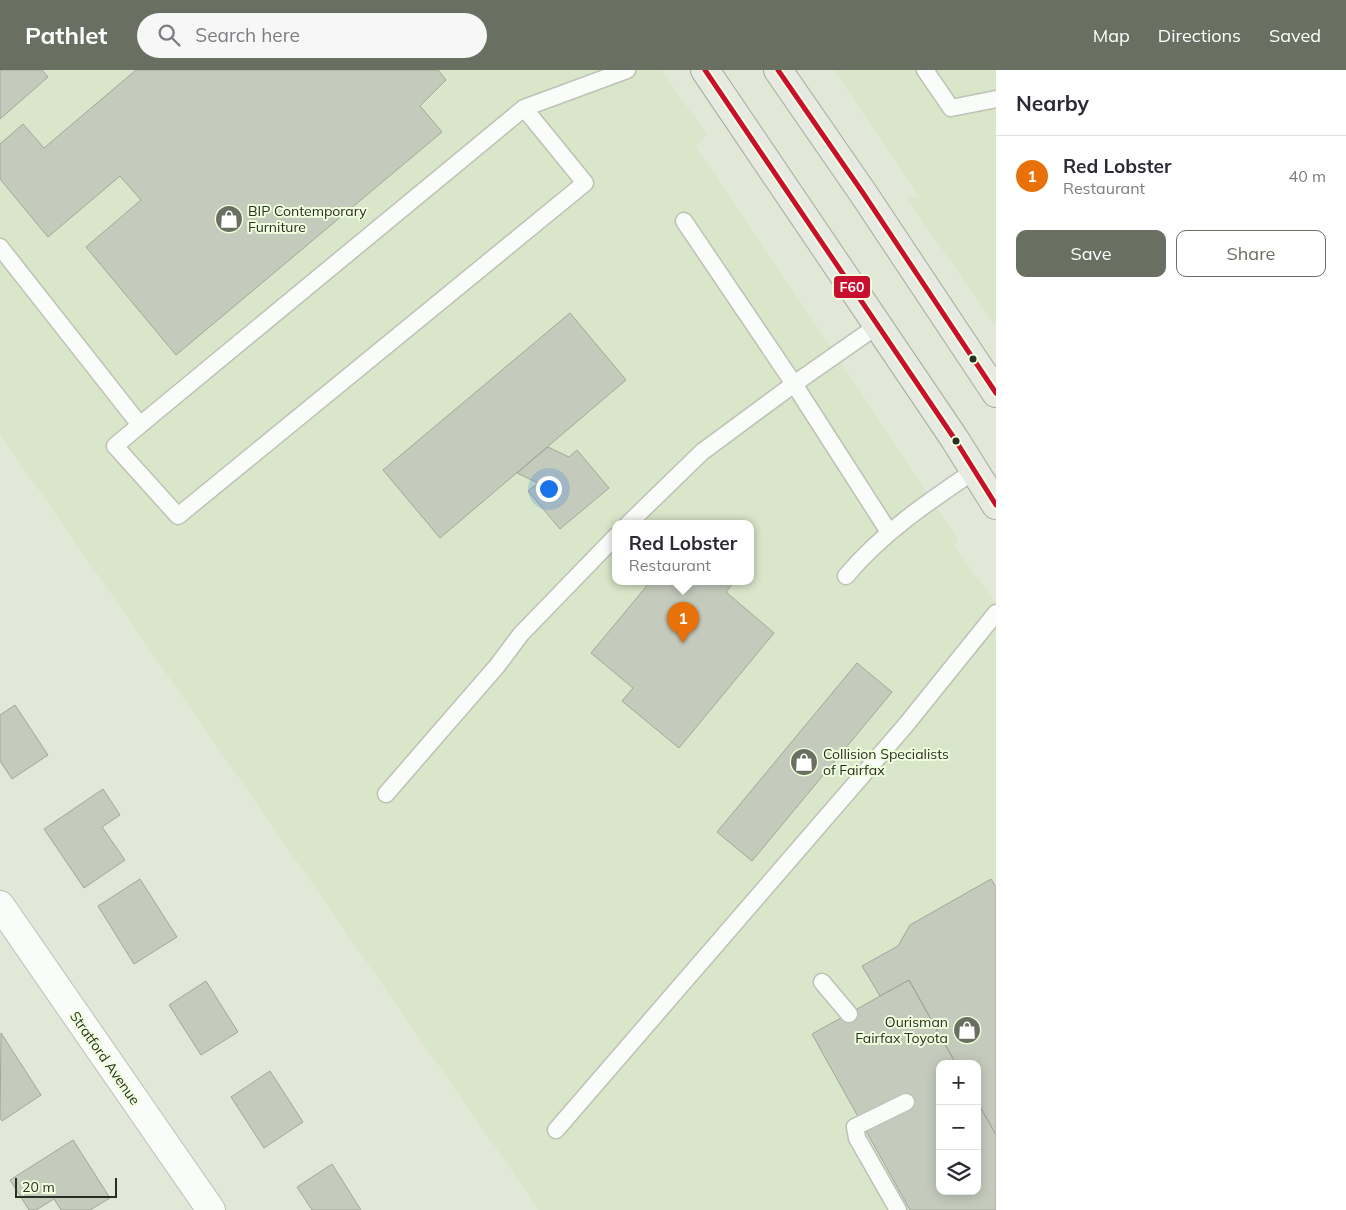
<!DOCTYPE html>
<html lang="en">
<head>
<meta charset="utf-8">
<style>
	:root { --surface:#fff; --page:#f7f7f7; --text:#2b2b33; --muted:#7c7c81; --line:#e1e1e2; --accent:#697061 }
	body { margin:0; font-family:Mulish,sans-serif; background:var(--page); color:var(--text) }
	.controls { position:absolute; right:15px; bottom:15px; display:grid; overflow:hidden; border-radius:10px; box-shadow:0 2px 12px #0003 }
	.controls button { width:45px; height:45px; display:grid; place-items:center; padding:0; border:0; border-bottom:1px solid var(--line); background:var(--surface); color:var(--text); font:25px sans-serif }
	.scale { position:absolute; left:15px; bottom:12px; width:102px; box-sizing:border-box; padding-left:5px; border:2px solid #292f22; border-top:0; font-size:14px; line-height:18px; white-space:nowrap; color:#292f22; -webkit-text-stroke:4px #effedc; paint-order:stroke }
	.you { position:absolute; left:548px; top:418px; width:18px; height:18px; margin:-12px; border:4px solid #fff; border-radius:50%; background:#1a73e8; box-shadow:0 0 0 8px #1a73e833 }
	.badge { display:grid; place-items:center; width:32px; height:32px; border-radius:50%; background:var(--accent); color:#fff; font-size:16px; font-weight:700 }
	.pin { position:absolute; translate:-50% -41px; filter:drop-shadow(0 1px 2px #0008) }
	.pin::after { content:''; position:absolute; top:26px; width:18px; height:15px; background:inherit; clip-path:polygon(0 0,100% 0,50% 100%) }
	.popup { position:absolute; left:612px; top:450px; width:142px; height:65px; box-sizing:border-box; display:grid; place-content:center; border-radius:10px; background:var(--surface); filter:drop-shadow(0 1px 4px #0005); font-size:16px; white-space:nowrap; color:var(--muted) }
	.popup b { font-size:19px; color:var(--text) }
	.popup::after { content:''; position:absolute; left:50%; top:100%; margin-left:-10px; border:10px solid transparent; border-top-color:var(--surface) }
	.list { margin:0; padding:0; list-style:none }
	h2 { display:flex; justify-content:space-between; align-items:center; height:65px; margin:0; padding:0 20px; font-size:21px }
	h2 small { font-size:16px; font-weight:400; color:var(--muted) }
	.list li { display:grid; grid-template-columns:32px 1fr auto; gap:15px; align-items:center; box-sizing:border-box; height:80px; padding:0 20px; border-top:1px solid var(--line) }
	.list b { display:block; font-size:19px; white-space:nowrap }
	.list p { margin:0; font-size:16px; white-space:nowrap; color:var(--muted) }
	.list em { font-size:16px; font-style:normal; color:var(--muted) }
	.actions { display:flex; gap:10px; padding:15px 20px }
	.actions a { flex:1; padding:11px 0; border:1px solid var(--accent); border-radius:10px; text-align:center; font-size:18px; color:var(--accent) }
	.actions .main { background:var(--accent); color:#fff }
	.icon { flex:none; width:28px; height:28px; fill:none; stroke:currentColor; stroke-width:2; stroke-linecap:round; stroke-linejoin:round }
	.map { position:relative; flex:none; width:996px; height:1140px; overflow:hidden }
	header { display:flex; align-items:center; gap:30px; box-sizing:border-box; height:70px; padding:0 25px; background:var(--accent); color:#fff }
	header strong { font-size:24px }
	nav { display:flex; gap:28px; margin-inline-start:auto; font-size:18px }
	.search { width:350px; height:45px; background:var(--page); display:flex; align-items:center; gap:12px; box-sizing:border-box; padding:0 18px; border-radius:28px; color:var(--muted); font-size:19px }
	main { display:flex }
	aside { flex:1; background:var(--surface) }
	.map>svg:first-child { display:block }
	.built { fill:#d9e6c9; fill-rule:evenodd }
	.building { fill:#c4cabc; stroke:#a1a799 }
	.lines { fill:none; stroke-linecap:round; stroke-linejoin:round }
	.lane-casing { stroke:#bcc2b4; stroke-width:19 }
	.street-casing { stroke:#bcc2b4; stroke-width:30 }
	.primary-casing { stroke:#a4ac98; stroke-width:30 }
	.lane { stroke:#fafcf9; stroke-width:16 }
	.street { stroke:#fafcf9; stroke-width:28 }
	.primary { stroke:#e6eae0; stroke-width:28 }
	.bus-1-casing { stroke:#effedc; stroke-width:9 }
	.bus-1 { stroke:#c8102e; stroke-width:5 }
	.bus-dot { fill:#292f22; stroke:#effedc; stroke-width:2 }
	.labels { text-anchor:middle; stroke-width:4; stroke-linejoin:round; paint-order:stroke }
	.poi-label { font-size:14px; fill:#292f22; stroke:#effedc; text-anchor:start }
	.street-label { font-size:14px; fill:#292f22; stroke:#effedc }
	.line-badge { stroke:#effedc; stroke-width:2 }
	.badge-label { font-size:14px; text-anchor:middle; font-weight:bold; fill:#fff }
</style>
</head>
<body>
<header>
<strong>Pathlet</strong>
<div class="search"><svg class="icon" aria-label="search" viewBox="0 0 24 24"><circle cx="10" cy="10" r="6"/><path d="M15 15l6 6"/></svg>Search here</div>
<nav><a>Map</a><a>Directions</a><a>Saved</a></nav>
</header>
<main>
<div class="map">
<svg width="996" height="1140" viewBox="0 0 996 1140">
	<rect width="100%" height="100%" fill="#e1e8d7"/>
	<!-- built -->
	<path class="built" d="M0,0H661L707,65L695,76L827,271L958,470L954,476L996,534V1140H539L0,364ZM616,454H750V512H616ZM940,994H977V1121H940Z
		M834,0H996V256L907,129L919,126Z"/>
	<!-- building -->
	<path class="building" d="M0,0H42L48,7L0,49Z
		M136,0H438L446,10L420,36L442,62L176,285L86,177L141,130L120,106L48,167L0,109V74L23,54L44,78Z
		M570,243L626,310L440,468L383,400Z
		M548,377L569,387L577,380L609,418L560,459L528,421L538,413L517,403Z
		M650,512H734L726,522L774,563L679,678L622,631L633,618L591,583Z
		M857,593L892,622L752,791L717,762Z
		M15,635L48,685L12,709L0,691V645Z
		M103,719L120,745L102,757L125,790L84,818L44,759Z
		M140,809L177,867L134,894L98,836Z
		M991,809L996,817V1065L977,1031V994H956L909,910L880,926L862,896L898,876L910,855Z
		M909,910L956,994H940V1121H977V1031L996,1065V1140H910L812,964Z
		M206,911L238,962L201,985L169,935Z
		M1,963L41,1025L2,1051L0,1048Z
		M270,1001L303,1052L264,1078L231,1027Z
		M73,1070L110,1128L90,1140H61L54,1129L36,1140H29L10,1110Z
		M332,1094L361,1140H312L297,1117Z"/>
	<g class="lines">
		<!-- lane casing -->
		<g class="lane-casing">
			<path id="lane" d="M925,0L951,38L996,29
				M684,151L794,314L889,462
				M0,177L140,355L524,38L627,0
				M140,355L115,376L178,446L585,113L524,38
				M628,454L702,382L794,314L877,256
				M846,506C882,463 928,432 974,401
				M386,724L497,596L521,564L616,466
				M822,912L849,944
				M556,1060L905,656L996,543
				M898,1140L857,1068L855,1057L906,1032"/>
		</g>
		<!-- street casing -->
		<g class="street-casing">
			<path id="street" d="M0,835L211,1140"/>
		</g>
		<!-- primary casing -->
		<g class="primary-casing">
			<path id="primary" d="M705,0L954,368L996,435
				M778,0L863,123L996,323"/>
		</g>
		<!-- lane -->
		<use href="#lane" class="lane"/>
		<!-- street -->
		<use href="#street" class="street"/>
		<!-- primary -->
		<use href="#primary" class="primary"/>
		<!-- bus-1 casing -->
		<g class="bus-1-casing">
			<path id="bus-1" d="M705,0L954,368L996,435
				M778,0L863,123L996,323"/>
		</g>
		<!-- bus-1 -->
		<use href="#bus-1" class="bus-1"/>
	</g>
	<!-- icons -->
	<defs>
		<g id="shop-disc" transform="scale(1.4375)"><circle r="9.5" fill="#697061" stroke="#effedc"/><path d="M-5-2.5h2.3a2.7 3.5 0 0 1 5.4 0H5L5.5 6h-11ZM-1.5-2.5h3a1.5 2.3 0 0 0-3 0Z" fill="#fff"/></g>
	</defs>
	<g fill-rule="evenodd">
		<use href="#shop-disc" x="229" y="149"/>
		<use href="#shop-disc" x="804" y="692"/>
		<use href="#shop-disc" x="967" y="960"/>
	</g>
	<!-- markers -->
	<g class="bus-dot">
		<circle cx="973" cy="289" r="4.5"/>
		<circle cx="956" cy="371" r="4.5"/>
	</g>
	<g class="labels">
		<!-- poi labels -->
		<g class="poi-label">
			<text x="248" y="146">BIP Contemporary<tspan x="248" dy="16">Furniture</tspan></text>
			<text x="823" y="689">Collision Specialists<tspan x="823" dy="16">of Fairfax</tspan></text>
			<text x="948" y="957" text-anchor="end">Ourisman<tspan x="948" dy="16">Fairfax Toyota</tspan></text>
		</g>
		<!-- street labels -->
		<g class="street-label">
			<text transform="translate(105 988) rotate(55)" y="5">Stratford Avenue</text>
		</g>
	</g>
	<rect class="line-badge" x="833" y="205" width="38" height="24" rx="5" fill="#c8102e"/>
	<g class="badge-label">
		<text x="852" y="222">F60</text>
	</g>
</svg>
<div class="controls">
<button>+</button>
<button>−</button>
<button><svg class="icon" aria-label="layers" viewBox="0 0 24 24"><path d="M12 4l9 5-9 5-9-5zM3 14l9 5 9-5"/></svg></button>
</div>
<div class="scale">20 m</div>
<div class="you"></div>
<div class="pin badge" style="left:683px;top:573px;background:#e8710a">1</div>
<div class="popup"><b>Red Lobster</b>Restaurant</div>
</div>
<aside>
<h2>Nearby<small></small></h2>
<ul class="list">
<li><span class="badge" style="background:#e8710a">1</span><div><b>Red Lobster</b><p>Restaurant</p></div><em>40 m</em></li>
</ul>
<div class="actions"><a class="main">Save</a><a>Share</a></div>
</aside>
</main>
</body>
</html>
